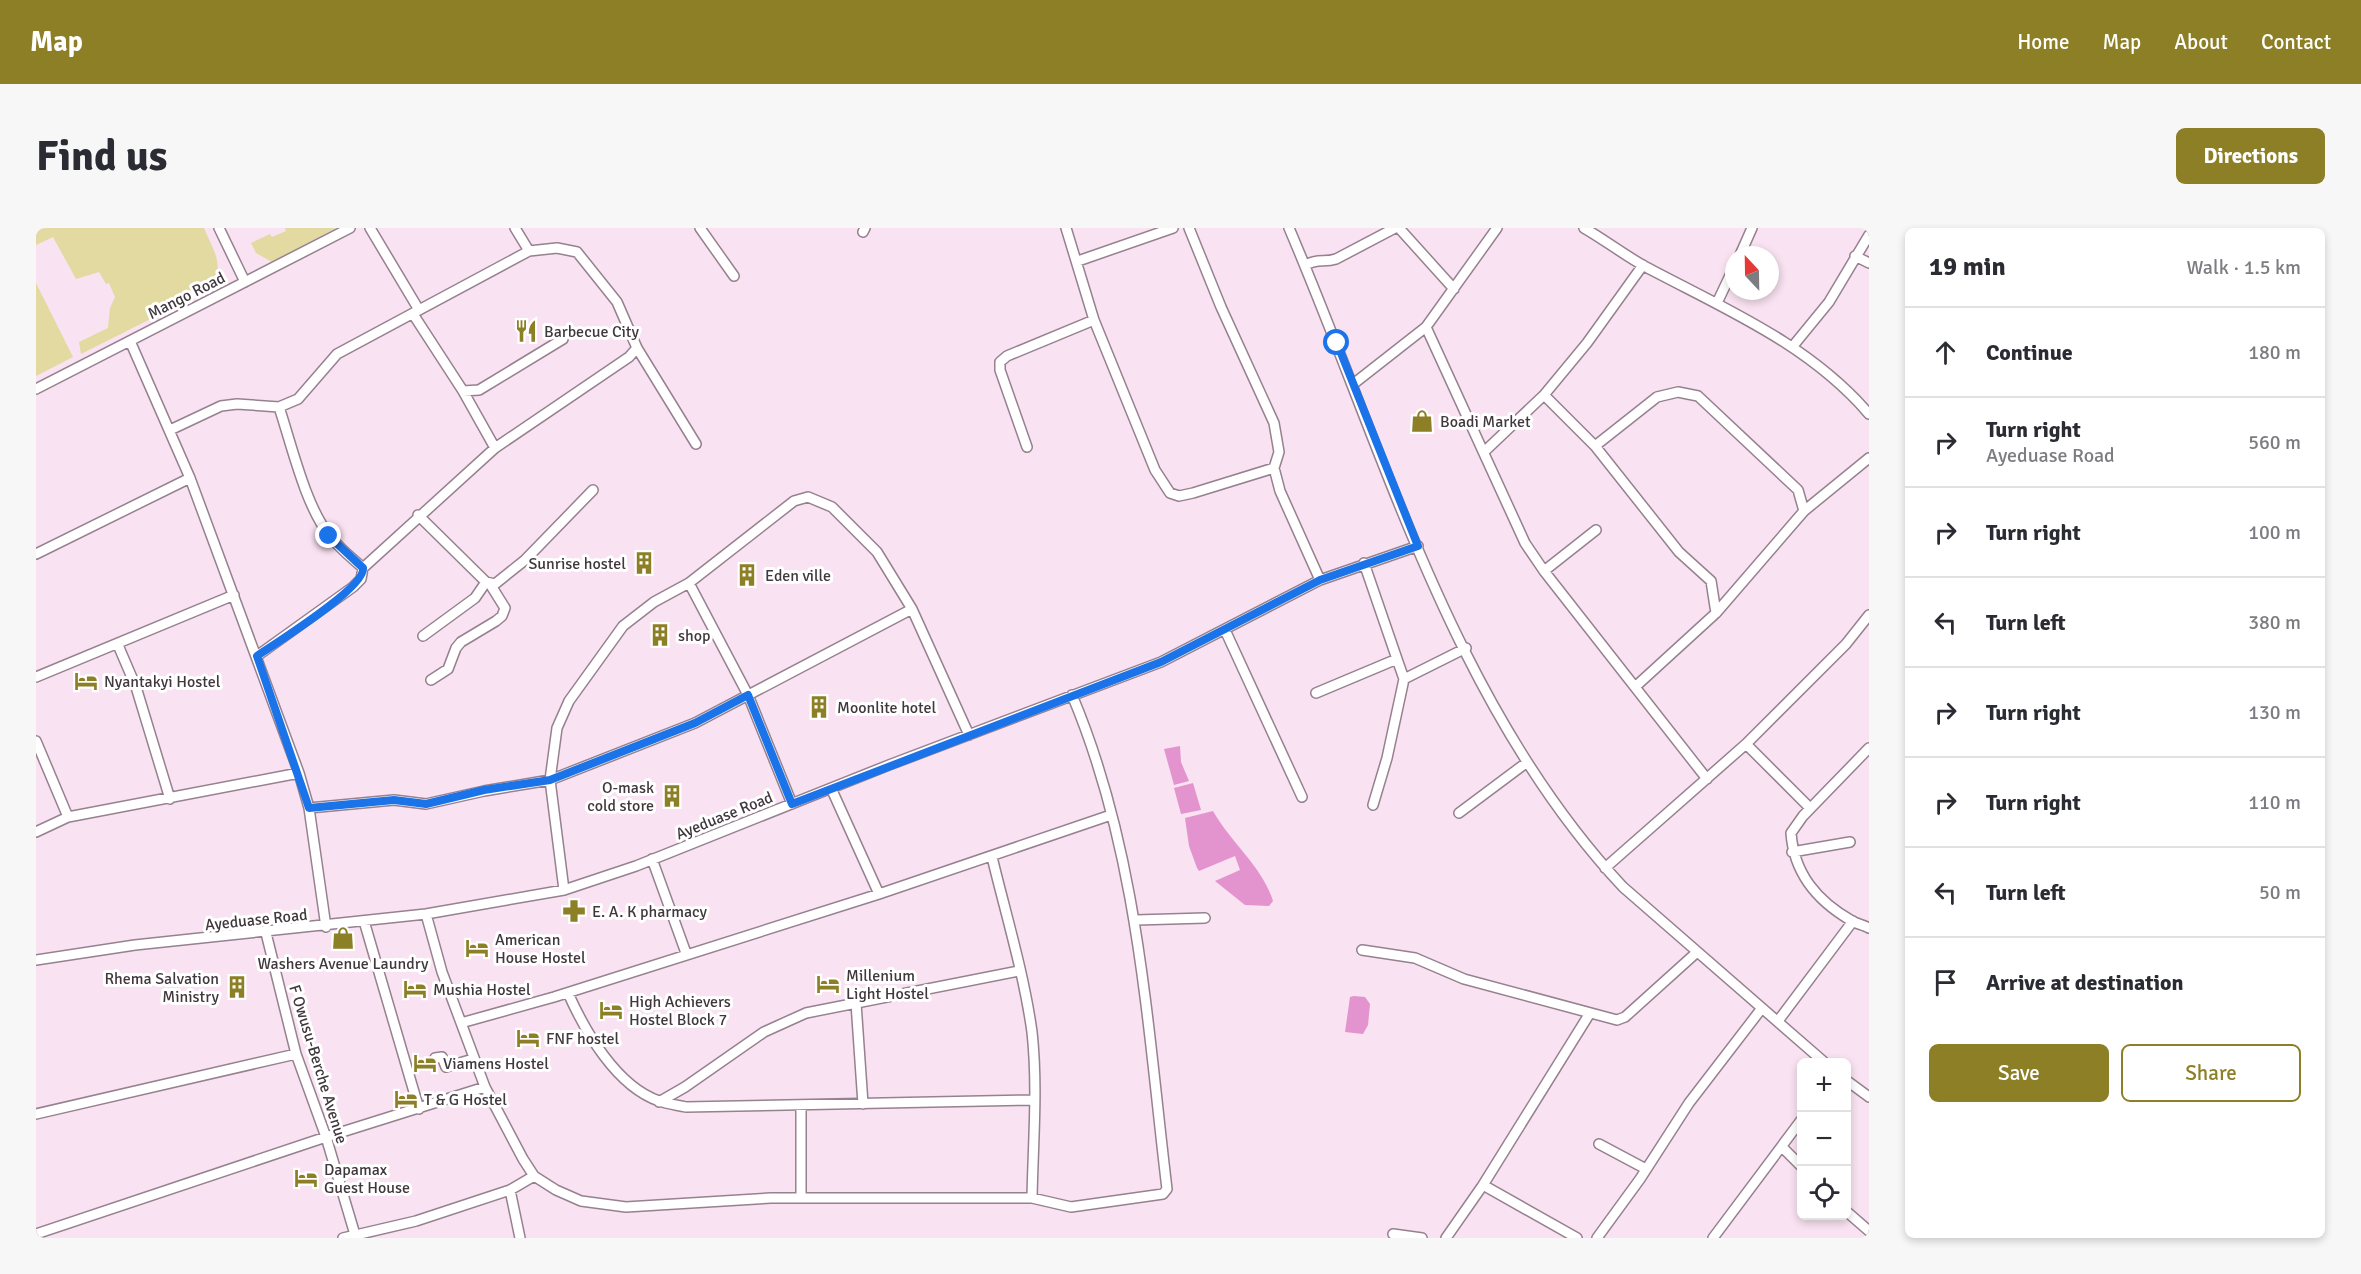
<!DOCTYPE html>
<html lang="en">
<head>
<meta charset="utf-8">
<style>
	:root { --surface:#fff; --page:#f7f7f7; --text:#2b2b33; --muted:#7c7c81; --line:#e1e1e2; --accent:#8c7f26 }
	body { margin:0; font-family:Signika,sans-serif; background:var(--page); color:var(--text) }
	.controls { position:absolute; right:18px; bottom:18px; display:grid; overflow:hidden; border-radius:9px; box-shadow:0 3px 9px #0003 }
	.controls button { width:54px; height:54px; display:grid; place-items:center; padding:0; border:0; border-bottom:2px solid var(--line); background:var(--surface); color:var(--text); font:30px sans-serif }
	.compass { position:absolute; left:1689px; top:18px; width:54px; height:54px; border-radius:50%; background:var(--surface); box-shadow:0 3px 9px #0003; rotate:338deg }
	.stop { position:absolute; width:18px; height:18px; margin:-14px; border:4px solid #1a73e8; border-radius:50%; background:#fff }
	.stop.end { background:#1a73e8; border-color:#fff; box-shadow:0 2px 6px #0008 }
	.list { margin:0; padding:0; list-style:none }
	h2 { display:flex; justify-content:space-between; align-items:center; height:78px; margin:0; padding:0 24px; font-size:26px }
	h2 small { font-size:20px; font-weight:400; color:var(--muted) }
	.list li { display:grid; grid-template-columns:39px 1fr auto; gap:18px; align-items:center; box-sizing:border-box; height:90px; padding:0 24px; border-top:2px solid var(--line) }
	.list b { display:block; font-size:22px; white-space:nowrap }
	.list p { margin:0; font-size:20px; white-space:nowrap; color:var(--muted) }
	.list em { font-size:20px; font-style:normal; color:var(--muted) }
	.actions { display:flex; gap:12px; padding:18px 24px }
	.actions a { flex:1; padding:14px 0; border:2px solid var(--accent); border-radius:9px; text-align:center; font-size:21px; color:var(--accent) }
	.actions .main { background:var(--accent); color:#fff }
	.icon { flex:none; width:33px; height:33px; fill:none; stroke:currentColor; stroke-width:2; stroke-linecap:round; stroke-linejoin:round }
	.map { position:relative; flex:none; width:1833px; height:1010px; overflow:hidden; border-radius:9px }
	header { display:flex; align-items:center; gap:36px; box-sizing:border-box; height:84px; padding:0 30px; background:var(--accent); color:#fff }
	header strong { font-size:28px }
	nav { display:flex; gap:33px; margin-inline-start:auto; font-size:21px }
	.intro { display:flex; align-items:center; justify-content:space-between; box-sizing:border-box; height:144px; padding:0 36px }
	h1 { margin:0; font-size:42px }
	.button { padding:15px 27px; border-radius:9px; background:var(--accent); color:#fff; font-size:21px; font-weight:700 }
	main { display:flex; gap:36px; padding:0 36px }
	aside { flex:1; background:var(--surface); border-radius:9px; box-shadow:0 3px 9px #0003 }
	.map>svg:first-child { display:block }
	.green { fill:#e2daa1 }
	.water { fill:#e393cd }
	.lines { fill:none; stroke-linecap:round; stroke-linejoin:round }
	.minor-casing { stroke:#96818f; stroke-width:12 }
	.minor { stroke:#fff; stroke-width:9 }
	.route { stroke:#1a73e8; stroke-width:8 }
	.labels { text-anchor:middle; stroke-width:6; stroke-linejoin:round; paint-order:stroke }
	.street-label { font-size:16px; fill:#41383e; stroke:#fff }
	.poi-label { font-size:16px; fill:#41383e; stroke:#fff; text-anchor:start }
</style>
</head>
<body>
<header>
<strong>Map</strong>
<nav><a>Home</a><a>Map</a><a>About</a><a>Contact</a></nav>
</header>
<div class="intro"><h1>Find us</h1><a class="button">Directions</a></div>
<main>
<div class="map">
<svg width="1833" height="1010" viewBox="0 0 1833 1010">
	<rect width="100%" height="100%" fill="#f9e2f1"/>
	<!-- green -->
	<path class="green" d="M0,0H168C177,22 189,36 176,60L45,126L43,114L72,100L74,80L79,69L73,55L70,56L63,44L40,51L17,9L0,17Z
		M249,0H300L236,34L220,25L215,15L234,6L236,9L250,3Z
		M0,55L37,129L0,148Z"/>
	<!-- water -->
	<path class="water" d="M1144,518L1145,534L1153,553L1138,557L1128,521Z
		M1157,555L1165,582L1145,586L1138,560Z
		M1177,583C1195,615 1226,638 1237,673L1233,678L1209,677L1179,653L1204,642L1199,628L1163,643L1161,640L1153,618L1149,590Z
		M1318,768L1329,769L1334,776L1332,797L1327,806L1309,804L1314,769Z"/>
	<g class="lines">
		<!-- minor casing -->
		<g class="minor-casing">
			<path id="minor" d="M183,0L209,54
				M334,0L383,82
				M479,0L493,23
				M664,0L698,48
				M1030,0L1058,92L1119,242L1134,265L1143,268L1157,265L1238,240
				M1153,0L1185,79L1238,195L1243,224L1238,240L1244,263L1284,352
				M1253,0C1349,224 1417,477 1587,659L1788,834
				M1363,0L1418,61
				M1548,0C1569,12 1588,27 1610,39C1689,81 1773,116 1833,186
				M827,4L829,0
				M1704,27L1716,0
				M1819,28L1833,35
				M1042,33L1137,0
				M1269,37C1283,30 1288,35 1300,31L1359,0
				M1681,75L1698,39
				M377,86L427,163L459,220
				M1390,99L1489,315L1508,343L1671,551
				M94,113L154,250L263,545L273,580L290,699
				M1757,118L1793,74L1833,7
				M1316,157L1390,99L1461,0
				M0,161L314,0
				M427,163L443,162L527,111
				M1508,167L1559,218L1643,324L1675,353L1680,385
				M243,179C255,215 270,280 294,308C303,320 316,330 327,340
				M134,202L185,178L201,176L243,179L262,171L301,126L493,23L521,20L541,24L581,74L601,120L660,216
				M1559,218L1621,169L1642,164L1662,168L1762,262L1768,283
				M991,219L964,142V134L971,128L1058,92
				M1449,223L1508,167L1551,115L1607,37
				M382,287L450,354L459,356L489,332L557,262
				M0,326L154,250
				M1328,335L1361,431
				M1508,343L1560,302
				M653,355L712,467L756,576
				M1189,402L1266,569
				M387,408L439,370L450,354
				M82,417L100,459L134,571
				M221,428L317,359L325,351L327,340L459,220L593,129L601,120
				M0,449L198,367
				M395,452L412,441L420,420L425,414L460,393L466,388L469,380L454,356
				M1599,459L1680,385L1768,283L1833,230
				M1280,465L1361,431L1368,451
				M0,513L32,589
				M1710,516L1774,580
				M1833,520L1767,588L1755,605C1758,646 1781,673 1816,693C1821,696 1828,697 1833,700
				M795,560L843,666
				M1337,577L1351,530L1368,451L1430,420
				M273,580L358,572L390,576L448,563L514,552L659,495L876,381
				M1423,585L1490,535
				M0,604L32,589L263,545
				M1756,624L1814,614
				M956,629C970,687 988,746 996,804C1002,859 997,915 996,970
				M616,631L650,725
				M1569,640L1710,516L1810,416L1833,387
				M528,662L514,552L521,500L533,473L587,398L618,374L653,355L758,273L772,269L796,279L841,324L876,381L933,507
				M390,686L406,744L449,859L487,931L498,948L520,962L545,973L590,979L735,970H996L1035,979L1127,966L1131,961C1111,795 1102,623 1036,467
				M1100,692L1169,690
				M328,693L383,881
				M230,705L260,826L290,909L320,1010
				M1326,722L1379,730L1428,751L1581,792L1589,789L1660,725
				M0,732L99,717L390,686L528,662L600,638L853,537L1125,434L1284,352L1382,318
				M532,765C549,803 580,858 623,873C631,876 641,877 650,879L998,872
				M820,775L827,876
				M1742,793L1817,693
				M425,795L518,769L843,666L1075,587
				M399,830L406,829L410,839L437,831
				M1810,852L1833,869
				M623,874L649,859L728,804L770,785L983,743
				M0,886L260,826
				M1563,916L1610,941
				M1746,919L1766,939
				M1447,957L1541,1010
				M474,962L484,1010
				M765,970V878
				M1810,983L1833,1003
				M0,1006L290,909L449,859
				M1357,1006L1386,1010
				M307,1010L380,993L474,962L498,948
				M1410,1010L1447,957L1554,785
				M1561,1010L1604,951L1653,875L1726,780
				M1677,1010L1766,891"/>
		</g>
		<!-- minor -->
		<use href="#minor" class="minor"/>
	</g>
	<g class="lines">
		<!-- route -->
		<path class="route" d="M293,308L327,340C330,359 240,415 221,428L273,580L358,572L390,576L448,562L514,552L659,495L712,467L756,576L1125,434L1284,352L1382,318L1301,115"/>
	</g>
	<!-- icons -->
	<defs>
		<g id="restaurant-bare" transform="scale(1.8)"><path d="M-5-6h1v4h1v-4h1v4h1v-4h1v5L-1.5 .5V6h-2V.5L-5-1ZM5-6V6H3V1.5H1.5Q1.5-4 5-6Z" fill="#8c7f26" stroke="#fff" stroke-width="2.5" paint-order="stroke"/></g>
		<g id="shop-bare" transform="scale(1.8)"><path d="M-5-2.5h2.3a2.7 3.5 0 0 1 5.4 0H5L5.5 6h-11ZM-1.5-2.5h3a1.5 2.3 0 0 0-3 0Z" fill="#8c7f26" stroke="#fff" stroke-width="2.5" paint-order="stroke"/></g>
		<g id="building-bare" transform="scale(1.8)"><path d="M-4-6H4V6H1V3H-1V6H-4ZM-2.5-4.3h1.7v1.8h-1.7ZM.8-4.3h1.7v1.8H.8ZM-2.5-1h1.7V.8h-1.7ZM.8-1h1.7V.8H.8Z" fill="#8c7f26" stroke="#fff" stroke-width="2.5" paint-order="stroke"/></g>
		<g id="hotel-bare" transform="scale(1.8)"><path d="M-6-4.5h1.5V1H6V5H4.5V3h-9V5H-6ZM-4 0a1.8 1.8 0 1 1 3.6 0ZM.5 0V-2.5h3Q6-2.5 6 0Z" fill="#8c7f26" stroke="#fff" stroke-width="2.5" paint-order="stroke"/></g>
		<g id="pharmacy-bare" transform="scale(1.8)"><path d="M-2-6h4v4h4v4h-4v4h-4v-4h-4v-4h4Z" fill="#8c7f26" stroke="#fff" stroke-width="2.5" paint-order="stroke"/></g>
	</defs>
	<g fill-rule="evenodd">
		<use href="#restaurant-bare" x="490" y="103"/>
		<use href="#shop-bare" x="1386" y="193"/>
		<use href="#building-bare" x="608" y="335"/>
		<use href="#building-bare" x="711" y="347"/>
		<use href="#building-bare" x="624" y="407"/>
		<use href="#hotel-bare" x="50" y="453"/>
		<use href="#building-bare" x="783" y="479"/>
		<use href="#building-bare" x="636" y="568"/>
		<use href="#pharmacy-bare" x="538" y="683"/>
		<use href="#shop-bare" x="307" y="710"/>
		<use href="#hotel-bare" x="441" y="720"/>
		<use href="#hotel-bare" x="792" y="756"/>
		<use href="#building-bare" x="201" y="759"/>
		<use href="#hotel-bare" x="379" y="761"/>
		<use href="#hotel-bare" x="575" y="782"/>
		<use href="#hotel-bare" x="492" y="810"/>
		<use href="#hotel-bare" x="389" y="835"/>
		<use href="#hotel-bare" x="370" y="871"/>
		<use href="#hotel-bare" x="270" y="950"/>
	</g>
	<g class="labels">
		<!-- street labels -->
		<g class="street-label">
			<text transform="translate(150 67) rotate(-27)" y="6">Mango Road</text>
			<text transform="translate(688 587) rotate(-22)" y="6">Ayeduase Road</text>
			<text transform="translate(220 691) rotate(-6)" y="6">Ayeduase Road</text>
			<text transform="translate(283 836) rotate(73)" y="6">F Owusu-Berche Avenue</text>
		</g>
		<!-- poi labels -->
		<g class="poi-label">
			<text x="508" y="109">Barbecue City</text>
			<text x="1404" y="199">Boadi Market</text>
			<text x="590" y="341" text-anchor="end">Sunrise hostel</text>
			<text x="729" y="353">Eden ville</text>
			<text x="642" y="413">shop</text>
			<text x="68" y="459">Nyantakyi Hostel</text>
			<text x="801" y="485">Moonlite hotel</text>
			<text x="618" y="565" text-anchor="end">O-mask<tspan x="618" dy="18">cold store</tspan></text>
			<text x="556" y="689">E. A. K pharmacy</text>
			<text x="459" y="717">American<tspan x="459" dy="18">House Hostel</tspan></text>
			<text x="307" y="741" text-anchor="middle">Washers Avenue Laundry</text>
			<text x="810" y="753">Millenium<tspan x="810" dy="18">Light Hostel</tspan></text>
			<text x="183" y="756" text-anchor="end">Rhema Salvation<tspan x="183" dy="18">Ministry</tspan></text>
			<text x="397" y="767">Mushia Hostel</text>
			<text x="593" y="779">High Achievers<tspan x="593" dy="18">Hostel Block 7</tspan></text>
			<text x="510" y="816">FNF hostel</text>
			<text x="407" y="841">Viamens Hostel</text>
			<text x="388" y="877">T &amp; G Hostel</text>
			<text x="288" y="947">Dapamax<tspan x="288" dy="18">Guest House</tspan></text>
		</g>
	</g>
</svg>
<div class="controls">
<button>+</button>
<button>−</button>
<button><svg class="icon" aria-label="locate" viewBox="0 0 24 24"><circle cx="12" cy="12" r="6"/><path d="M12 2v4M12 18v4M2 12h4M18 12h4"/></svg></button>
</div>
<svg class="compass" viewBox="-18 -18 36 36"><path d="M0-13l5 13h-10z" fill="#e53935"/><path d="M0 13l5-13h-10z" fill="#7c7c81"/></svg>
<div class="stop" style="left:1301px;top:115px"></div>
<div class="stop end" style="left:293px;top:308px"></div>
</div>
<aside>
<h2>19 min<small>Walk · 1.5 km</small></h2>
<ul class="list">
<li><svg class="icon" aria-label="ahead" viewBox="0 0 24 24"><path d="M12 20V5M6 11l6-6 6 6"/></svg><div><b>Continue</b></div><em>180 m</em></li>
<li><svg class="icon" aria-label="right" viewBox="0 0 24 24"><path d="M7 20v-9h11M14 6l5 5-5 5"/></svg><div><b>Turn right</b><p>Ayeduase Road</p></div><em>560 m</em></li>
<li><svg class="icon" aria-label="right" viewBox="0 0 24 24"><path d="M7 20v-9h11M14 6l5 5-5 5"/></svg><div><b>Turn right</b></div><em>100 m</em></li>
<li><svg class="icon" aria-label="left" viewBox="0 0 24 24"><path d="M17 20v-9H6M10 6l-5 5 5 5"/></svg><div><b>Turn left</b></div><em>380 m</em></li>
<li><svg class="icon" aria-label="right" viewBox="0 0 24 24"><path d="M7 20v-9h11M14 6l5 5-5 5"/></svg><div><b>Turn right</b></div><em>130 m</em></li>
<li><svg class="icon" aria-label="right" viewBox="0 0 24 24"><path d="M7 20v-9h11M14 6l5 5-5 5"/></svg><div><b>Turn right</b></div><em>110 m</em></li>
<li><svg class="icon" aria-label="left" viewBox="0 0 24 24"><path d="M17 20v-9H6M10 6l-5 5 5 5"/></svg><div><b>Turn left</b></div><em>50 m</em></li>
<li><svg class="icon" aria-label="arrive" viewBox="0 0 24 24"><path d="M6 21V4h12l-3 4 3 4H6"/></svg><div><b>Arrive at destination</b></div></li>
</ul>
<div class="actions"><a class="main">Save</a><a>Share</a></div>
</aside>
</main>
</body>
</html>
